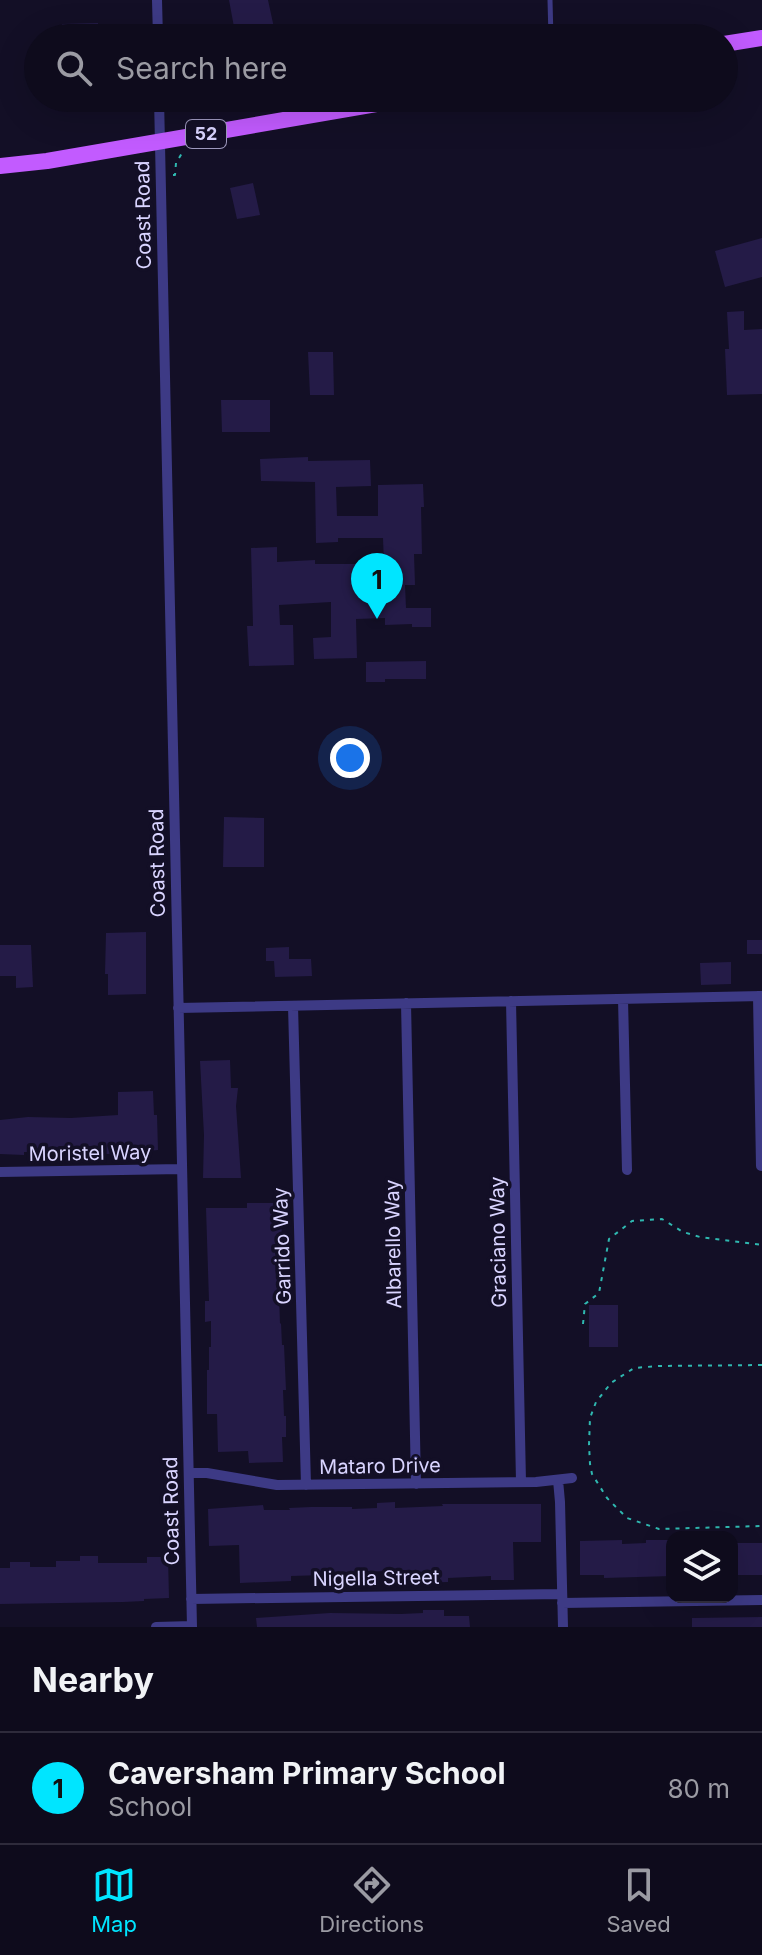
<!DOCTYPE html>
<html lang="en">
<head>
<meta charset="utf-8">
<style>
	:root { --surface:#0e0b1c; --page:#171425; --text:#f1f3f6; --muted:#9b9ba3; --line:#2e2b3b; --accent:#00e5ff }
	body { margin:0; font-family:Inter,sans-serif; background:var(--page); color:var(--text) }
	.controls { position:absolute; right:24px; bottom:24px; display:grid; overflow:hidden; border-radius:16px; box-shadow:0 8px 32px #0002 }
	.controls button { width:72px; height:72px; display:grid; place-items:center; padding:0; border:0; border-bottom:2px solid var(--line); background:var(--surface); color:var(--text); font:40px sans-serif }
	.you { position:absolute; left:350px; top:758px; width:28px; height:28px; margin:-20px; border:6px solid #fff; border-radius:50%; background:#1a73e8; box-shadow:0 0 0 12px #1a73e833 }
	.badge { display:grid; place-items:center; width:52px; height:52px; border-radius:50%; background:var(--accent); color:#111; font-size:26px; font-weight:700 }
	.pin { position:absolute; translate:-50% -66px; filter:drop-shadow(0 2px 4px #0008) }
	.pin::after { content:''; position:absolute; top:42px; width:28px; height:24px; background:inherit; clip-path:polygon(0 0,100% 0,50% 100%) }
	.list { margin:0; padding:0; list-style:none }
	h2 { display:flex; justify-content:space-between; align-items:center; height:104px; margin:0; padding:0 32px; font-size:34px }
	h2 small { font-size:26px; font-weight:400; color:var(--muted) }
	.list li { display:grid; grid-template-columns:52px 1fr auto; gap:24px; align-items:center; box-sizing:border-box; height:112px; padding:0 32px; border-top:2px solid var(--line) }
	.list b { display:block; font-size:30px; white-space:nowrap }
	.list p { margin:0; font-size:26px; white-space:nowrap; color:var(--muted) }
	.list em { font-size:26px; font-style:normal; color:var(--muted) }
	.icon { flex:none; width:44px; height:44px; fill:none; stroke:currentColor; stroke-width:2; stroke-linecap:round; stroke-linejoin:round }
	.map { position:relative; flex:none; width:762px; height:1627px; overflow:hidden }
	.search { position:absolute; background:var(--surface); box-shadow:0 8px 32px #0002; left:24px; right:24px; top:24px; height:88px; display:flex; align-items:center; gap:20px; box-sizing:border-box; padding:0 28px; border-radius:44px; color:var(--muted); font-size:30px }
	.sheet { height:216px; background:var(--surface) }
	nav { display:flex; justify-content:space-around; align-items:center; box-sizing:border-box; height:112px; border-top:2px solid var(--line); background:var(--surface); font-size:22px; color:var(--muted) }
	nav a { display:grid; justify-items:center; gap:4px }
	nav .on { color:var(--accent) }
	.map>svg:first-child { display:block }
	.building { fill:#241b47 }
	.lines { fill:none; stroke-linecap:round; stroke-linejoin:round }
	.path { stroke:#2fb8b0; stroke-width:2; stroke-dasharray:4 6; stroke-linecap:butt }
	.service { stroke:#3d3a85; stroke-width:5 }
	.minor { stroke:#3d3a85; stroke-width:10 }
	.primary { stroke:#c25bff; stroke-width:16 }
	.labels { text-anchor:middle; stroke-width:7; stroke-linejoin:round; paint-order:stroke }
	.shield { fill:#130f26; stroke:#9e99be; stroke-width:2 }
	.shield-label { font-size:18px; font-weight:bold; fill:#d9d4ff }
	.street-label { font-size:20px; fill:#d9d4ff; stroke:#130f26 }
</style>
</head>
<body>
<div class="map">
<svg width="762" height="1627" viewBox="0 0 762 1627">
	<rect width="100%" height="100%" fill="#130f26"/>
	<!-- building -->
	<path class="building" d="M229,0H268L276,37L242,38L240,26L234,27Z
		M98,23L99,38H62V24Z
		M253,183L260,215L237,219L230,188Z
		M762,238V277L725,287L715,251Z
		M744,311V330L762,329V394L727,395L725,349H729L727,312Z
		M308,352H333L334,395H310Z
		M221,400H270V432H222Z
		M308,457V461L370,460L371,486L336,487L337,516H378V485L423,484L424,507H421L422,554H414L415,585H405L406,608H431V627H412V624L385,625V618L356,619L357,658L314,659L313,638L331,637V602L279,605L280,625H293L294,665L249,666L247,626H253L251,548L277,547V562L315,560V564H384L383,538H338V542L316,543L315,482L261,481L260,459Z
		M426,661V679H385V682H366V662Z
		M224,817L264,818V867H223Z
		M146,932V994L108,995V974H105L106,933Z
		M747,940H762V954H747Z
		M0,945H31L33,987L16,988V976H0Z
		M289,947V959H311L312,976L275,977L274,961H266V948Z
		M731,962V984L701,985L700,963Z
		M230,1060L231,1088H238L236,1106L241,1178H203L204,1135L200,1061Z
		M153,1091L154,1115H157L158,1150L95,1155L51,1154V1152H24V1155L0,1154V1120L28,1117L71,1118L118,1115V1092Z
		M247,1203H281L282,1246H280L282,1294H279L280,1324L281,1323L282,1345H284L286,1390H283L284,1416H286V1437H282L283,1462L249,1463L248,1451L218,1452L217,1414H207V1370H209V1347H211V1321L205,1322V1301H209L206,1208H247Z
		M589,1305H618V1347H589Z
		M395,1502V1508L443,1506L442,1504H541V1542H513L514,1580H491V1576L448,1578V1582L421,1583V1577L391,1578L390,1571L353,1572L354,1581H324V1575L291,1576V1581L240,1583L239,1545L209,1546L208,1509L263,1505L264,1510H290L289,1508L311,1507H352V1509L377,1508V1503Z
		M622,1540V1544L646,1543V1540H672V1576L604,1578V1575H580V1541Z
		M732,1543H762V1575H732Z
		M80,1556H98V1563H147V1557H168L169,1598L144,1599V1601L123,1602L0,1604V1568H10V1562H30V1567H56V1561H80Z
		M423,1610H444V1616H469L470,1627H257L256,1618L330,1613L401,1614L423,1613Z
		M762,1617V1627H692V1618H694Z"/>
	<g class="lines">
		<!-- path -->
		<path class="path" d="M423,107L473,98
			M135,161L150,176
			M173,175H175L176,163L182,153
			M583,1324L585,1304L599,1293L609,1239L632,1221L662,1219L683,1232L700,1237L762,1245
			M762,1365L659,1366L634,1368L611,1383L596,1402L590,1418L589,1445L590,1464L592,1474L607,1498L627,1518L659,1529L762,1526"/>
		<!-- service -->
		<path class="service" d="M550,0L551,38"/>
		<!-- minor -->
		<path class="minor" d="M157,0L158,38
			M159,98L192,1627
			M758,996L761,1166
			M623,999L627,1170
			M511,1001L521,1482
			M406,1003L416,1484
			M293,1006L306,1485
			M178,1008L762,996
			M0,1172L182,1169
			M189,1473H207L277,1485L536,1482L572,1478
			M558,1480L560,1502L563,1627
			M191,1599L562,1594
			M562,1603L762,1600
			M156,1627L192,1626"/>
		<!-- primary -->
		<path class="primary" d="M724,44L762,38
			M0,166L47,161L411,98"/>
	</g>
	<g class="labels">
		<!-- shield labels -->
		<rect class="shield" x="186" y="120" width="40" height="28" rx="6"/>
		<g class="shield-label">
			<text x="206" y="140">52</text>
		</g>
		<!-- street labels -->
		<g class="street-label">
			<text transform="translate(143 215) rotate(-91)" y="7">Coast Road</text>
			<text transform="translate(157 863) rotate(-91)" y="7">Coast Road</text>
			<text transform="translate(90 1153) rotate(-1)" y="7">Moristel Way</text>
			<text transform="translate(498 1242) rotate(-91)" y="7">Graciano Way</text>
			<text transform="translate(393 1244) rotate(-91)" y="7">Albarello Way</text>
			<text transform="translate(282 1246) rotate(-92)" y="7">Garrido Way</text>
			<text transform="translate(380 1466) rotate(-1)" y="7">Mataro Drive</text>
			<text transform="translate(171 1511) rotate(-91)" y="7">Coast Road</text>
			<text transform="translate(376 1578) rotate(-1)" y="7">Nigella Street</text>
		</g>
	</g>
</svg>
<div class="controls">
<button><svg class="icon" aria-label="layers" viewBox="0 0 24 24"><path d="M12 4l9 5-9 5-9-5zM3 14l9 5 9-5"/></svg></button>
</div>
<div class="you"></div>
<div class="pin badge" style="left:377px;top:619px">1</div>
<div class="search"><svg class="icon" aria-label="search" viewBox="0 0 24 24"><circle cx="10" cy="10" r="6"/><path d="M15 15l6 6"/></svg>Search here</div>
</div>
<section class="sheet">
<h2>Nearby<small></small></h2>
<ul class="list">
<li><span class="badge">1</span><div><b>Caversham Primary School</b><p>School</p></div><em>80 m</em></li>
</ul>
</section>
<nav>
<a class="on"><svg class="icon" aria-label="map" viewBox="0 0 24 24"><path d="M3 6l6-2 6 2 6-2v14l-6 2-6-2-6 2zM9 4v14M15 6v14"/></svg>Map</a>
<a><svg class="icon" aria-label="directions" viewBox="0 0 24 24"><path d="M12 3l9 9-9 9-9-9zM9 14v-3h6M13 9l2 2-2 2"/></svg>Directions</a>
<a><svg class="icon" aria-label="saved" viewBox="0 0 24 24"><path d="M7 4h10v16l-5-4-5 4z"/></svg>Saved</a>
</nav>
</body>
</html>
